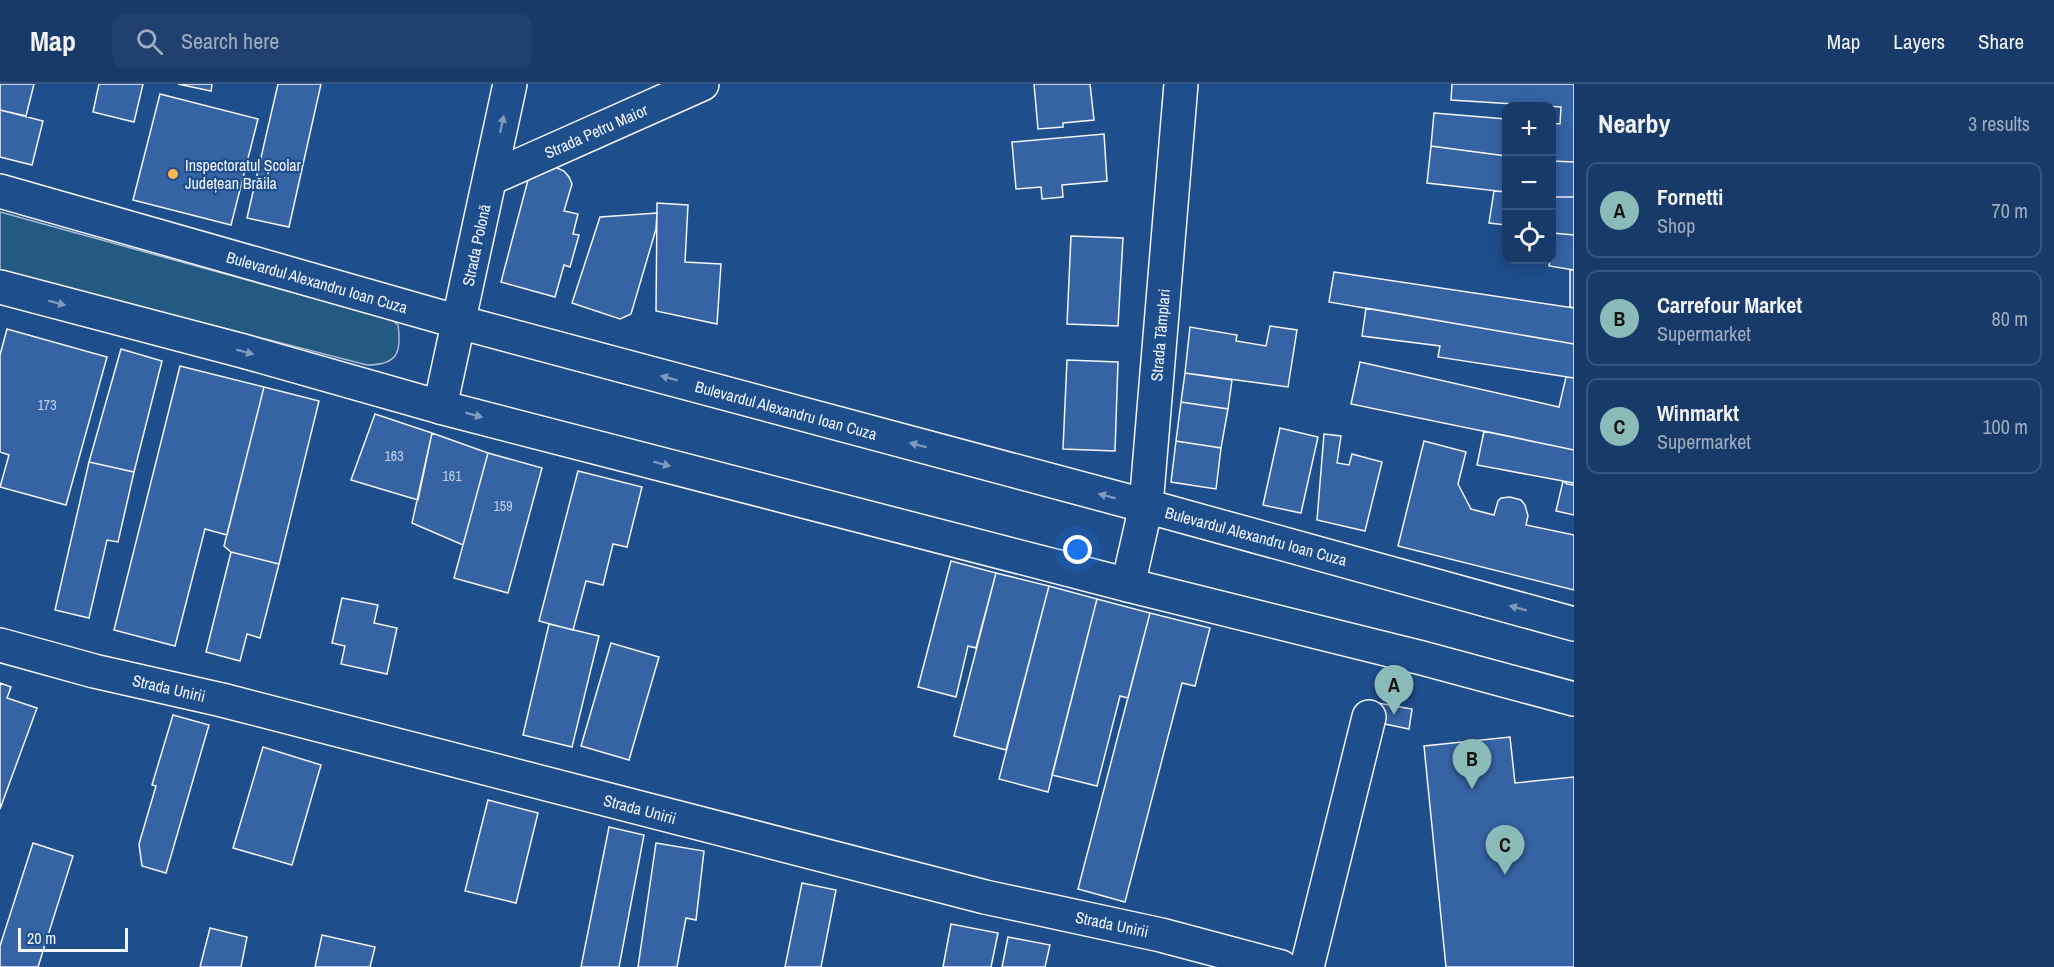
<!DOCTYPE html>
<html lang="en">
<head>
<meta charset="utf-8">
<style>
	:root { --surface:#173a69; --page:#20416f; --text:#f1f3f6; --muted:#9eadc0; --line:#36547d; --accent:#8bbbb9 }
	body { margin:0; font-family:"Archivo Narrow",sans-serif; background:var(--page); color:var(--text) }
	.controls { position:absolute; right:18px; top:18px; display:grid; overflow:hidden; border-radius:12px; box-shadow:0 3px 15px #0003 }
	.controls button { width:54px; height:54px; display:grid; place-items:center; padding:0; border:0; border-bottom:2px solid var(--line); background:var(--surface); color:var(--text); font:30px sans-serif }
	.scale { position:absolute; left:18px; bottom:15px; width:110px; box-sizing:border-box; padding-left:6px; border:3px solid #f2f6ff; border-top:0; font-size:16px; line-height:21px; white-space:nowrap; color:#f2f6ff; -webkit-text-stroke:4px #1f4e8c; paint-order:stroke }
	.you { position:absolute; left:1078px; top:466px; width:21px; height:21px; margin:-15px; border:4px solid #fff; border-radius:50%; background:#1a73e8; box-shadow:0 0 0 9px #1a73e833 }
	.badge { display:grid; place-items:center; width:39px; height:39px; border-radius:50%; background:var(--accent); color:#111; font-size:20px; font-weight:700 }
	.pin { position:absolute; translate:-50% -50px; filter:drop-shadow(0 2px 3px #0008) }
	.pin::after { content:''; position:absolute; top:32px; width:21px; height:18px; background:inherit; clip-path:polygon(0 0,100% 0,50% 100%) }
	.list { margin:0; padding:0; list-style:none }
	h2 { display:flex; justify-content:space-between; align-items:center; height:78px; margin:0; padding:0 24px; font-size:26px }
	h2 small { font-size:20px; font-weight:400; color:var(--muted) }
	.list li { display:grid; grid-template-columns:39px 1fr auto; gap:18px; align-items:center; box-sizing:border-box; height:96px; margin:0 12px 12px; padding:0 12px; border:2px solid var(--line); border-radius:12px }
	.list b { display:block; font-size:22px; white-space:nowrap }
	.list p { margin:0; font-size:20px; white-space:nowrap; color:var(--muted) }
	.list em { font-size:20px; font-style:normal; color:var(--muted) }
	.icon { flex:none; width:33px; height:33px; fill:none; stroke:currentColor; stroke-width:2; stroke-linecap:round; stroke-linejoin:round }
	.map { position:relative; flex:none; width:1574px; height:883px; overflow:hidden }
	header { display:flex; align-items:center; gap:36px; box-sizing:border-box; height:84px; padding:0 30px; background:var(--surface); border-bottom:2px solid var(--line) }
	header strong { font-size:28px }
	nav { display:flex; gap:33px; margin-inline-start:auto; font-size:21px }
	.search { width:420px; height:54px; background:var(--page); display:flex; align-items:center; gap:15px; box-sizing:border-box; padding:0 21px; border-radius:12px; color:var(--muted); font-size:22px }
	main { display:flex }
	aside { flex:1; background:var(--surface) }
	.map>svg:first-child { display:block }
	.green { fill:#245a82; stroke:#a8bbd7; stroke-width:1.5 }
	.building { fill:#3563a3; stroke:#f2f6ff; stroke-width:1.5 }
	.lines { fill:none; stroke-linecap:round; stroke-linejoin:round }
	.minor-casing { stroke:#f2f6ff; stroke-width:36 }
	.major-casing { stroke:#f2f6ff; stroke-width:36 }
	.minor { stroke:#1f4e8c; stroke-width:33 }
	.major { stroke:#1f4e8c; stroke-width:33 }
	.oneway { fill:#7e9ac0 }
	.poi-dot { fill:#ffb74d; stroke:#1f4e8c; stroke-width:2 }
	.labels { text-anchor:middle; stroke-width:4.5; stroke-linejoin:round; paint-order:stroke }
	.number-label { font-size:14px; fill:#c3d1e8 }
	.street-label { font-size:16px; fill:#f2f6ff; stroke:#1f4e8c }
	.poi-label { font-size:16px; fill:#f2f6ff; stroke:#1f4e8c; text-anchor:start }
</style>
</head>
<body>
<header>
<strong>Map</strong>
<div class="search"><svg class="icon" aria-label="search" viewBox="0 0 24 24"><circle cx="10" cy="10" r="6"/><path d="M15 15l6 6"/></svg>Search here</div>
<nav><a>Map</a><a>Layers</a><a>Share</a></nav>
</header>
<main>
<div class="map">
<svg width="1574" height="883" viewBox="0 0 1574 883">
	<rect width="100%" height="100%" fill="#1f4e8c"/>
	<!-- green -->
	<path class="green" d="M0,128L392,236L398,241C402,269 397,281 367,281L0,187Z"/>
	<!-- building -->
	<path class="building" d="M0,0H34L26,32L0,26Z
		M99,0H143L134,38L93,28Z
		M178,0H212L211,7Z
		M278,0H321L289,143L247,134Z
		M1034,0H1090L1094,36L1063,39V43L1038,45Z
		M1452,0H1574V78L1552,77V39L1560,40L1561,23L1451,16Z
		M160,10L258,35L231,141L133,116Z
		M0,26L43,37L32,81L0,73Z
		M1434,29L1506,35V72L1431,62Z
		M1104,50L1107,97L1062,101L1063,113L1042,115L1041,103L1016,105L1012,58Z
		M1431,62L1506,72V108L1427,99Z
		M1552,77L1574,78V113H1552Z
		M555,83L564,87L569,93L572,100L564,127L578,130L573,150L579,151L570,183L564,181L555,213L501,198L528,96L534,88Z
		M1494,107L1506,108V141L1489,139Z
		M1552,113H1574V151L1552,149Z
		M657,119L688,121L685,178L721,180L717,240L656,227Z
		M657,129L656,145L631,230L620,235L572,219L600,133Z
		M1553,149L1574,151V186L1549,182L1550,176H1552Z
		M1071,152L1123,154L1118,242L1067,240Z
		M1570,186H1574V224L1570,223Z
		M1334,188L1574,224V260L1329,218Z
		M1366,224L1574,260V294L1438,273L1440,262L1362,252Z
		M1270,242L1297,246L1288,303L1185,289L1190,243L1237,251L1236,257L1266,262Z
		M7,245L107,273L66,421L0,403L9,371L0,368V271Z
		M121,265L162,277L134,388L89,378Z
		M1067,276L1118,278L1115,367L1063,365Z
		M1360,278L1559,323L1566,293L1574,294V366L1351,320Z
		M180,282L264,303L227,451L205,445L175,562L114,546Z
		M1185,289L1232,296L1228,325L1181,318Z
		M264,303L319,317L279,480L231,468L224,462Z
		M1181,318L1228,325L1221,364L1176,357Z
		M375,330L432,349L418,416L351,396Z
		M1280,344L1318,353L1301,429L1263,421Z
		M1484,347L1574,366V401L1567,400L1563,397L1477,381Z
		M432,349L488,369L463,461L412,439Z
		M1324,350L1341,352L1337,379L1349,381L1352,370L1382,378L1365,447L1317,436Z
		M1176,357L1221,364L1216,405L1171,398Z
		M1424,357L1466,368L1458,400L1471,425L1494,431L1498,417L1501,414L1510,413L1521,416L1525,421L1528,432L1526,441L1574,451V506L1398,462Z
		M488,369L542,384L508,509L454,494Z
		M89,378L134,388L118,458L107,456L89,534L55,526Z
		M578,387L642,403L627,463L613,460L603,501L586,497L573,546L539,537Z
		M1563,397L1574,399V431L1556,427Z
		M231,468L279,480L260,554L247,550L240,577L206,568Z
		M951,477L996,489L976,564L968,562L956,613L918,603Z
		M996,489L1049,502L1006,666L954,652Z
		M1049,502L1097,515L1048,708L999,695Z
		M342,514L378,521L374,539L397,544L387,590L341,580L345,562L332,559Z
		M1097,515L1150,529L1128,614L1120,612L1097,702L1052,691Z
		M1150,529L1210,544L1195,602L1182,599L1125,818L1078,805Z
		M549,540L599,552L572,663L523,651Z
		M611,559L659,573L629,676L581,662Z
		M0,599L11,603L7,614L37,624L0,725Z
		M1378,619L1412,625L1409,645L1375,638Z
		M173,631L209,641L166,789L142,782L139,760L156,702L152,701Z
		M1510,653L1515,699L1574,693V883H1446L1424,662Z
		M263,663L321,681L292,781L233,764Z
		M488,716L538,729L516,819L465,807Z
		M609,743L644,751L619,883H581Z
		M33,759L73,772L38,883H0V862Z
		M656,759L704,767L696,836L686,834L677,883H638Z
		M802,799L836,806L821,883H785Z
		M951,840L998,849L991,883H943Z
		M210,844L247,853L241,883H200Z
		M322,851L375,863L370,883H315Z
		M1008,853L1050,861L1045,883H1002Z"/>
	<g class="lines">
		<!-- minor casing -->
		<g class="minor-casing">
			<path id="minor" d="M491,94L702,0
				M440,323L510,0
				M1128,501L1146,422L1181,0
				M0,561L94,587L222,616L985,813L1161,851L1281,883
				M1307,883L1369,633"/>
		</g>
		<!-- major casing -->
		<g class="major-casing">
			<path id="major" d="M0,107L459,238L1146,422L1574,540
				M0,203L243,267L440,323L1128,501L1422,574L1574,615"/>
		</g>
		<!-- minor -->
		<use href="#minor" class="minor"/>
		<!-- major -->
		<use href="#major" class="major"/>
	</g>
	<!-- one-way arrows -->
	<defs><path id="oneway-solid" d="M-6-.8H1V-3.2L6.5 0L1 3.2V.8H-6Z" transform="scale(1.5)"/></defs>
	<g class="oneway">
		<use href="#oneway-solid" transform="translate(502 40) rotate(-78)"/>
		<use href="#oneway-solid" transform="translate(57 219) rotate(15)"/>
		<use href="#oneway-solid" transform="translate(245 268) rotate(15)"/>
		<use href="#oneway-solid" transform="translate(669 294) rotate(-165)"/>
		<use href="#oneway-solid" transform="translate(474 331) rotate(15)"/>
		<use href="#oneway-solid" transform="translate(918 361) rotate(-165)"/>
		<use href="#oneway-solid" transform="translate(662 380) rotate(15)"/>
		<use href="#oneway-solid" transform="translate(1107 412) rotate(-165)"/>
		<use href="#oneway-solid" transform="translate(1518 524) rotate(-165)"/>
	</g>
	<!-- markers -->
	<circle class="poi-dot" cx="173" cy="90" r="6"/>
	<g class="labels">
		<!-- number labels -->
		<g class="number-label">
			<text x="47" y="326">173</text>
			<text x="394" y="377">163</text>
			<text x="452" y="397">161</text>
			<text x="503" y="427">159</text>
		</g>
		<!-- street labels -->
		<g class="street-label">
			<text transform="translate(596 47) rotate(-24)" y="6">Strada Petru Maior</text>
			<text transform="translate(476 161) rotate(-78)" y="6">Strada Polonă</text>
			<text transform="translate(317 198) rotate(16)" y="6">Bulevardul Alexandru Ioan Cuza</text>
			<text transform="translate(1160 251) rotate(-85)" y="6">Strada Tâmplari</text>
			<text transform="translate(786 326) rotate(15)" y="6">Bulevardul Alexandru Ioan Cuza</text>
			<text transform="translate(1256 452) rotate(15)" y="6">Bulevardul Alexandru Ioan Cuza</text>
			<text transform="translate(169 604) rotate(13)" y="6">Strada Unirii</text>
			<text transform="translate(640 725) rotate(15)" y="6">Strada Unirii</text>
			<text transform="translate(1112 840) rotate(12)" y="6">Strada Unirii</text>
		</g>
		<!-- poi labels -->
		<g class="poi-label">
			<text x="185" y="87">Inspectoratul Școlar<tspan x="185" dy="18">Județean Brăila</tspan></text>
		</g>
	</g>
</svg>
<div class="controls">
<button>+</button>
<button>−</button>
<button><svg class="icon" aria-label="locate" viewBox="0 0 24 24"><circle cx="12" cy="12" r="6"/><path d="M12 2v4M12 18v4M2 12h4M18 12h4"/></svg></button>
</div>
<div class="scale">20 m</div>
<div class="you"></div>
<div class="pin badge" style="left:1394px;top:631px">A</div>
<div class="pin badge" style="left:1472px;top:705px">B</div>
<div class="pin badge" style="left:1505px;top:791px">C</div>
</div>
<aside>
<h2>Nearby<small>3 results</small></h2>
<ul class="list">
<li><span class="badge">A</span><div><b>Fornetti</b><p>Shop</p></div><em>70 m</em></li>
<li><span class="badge">B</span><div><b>Carrefour Market</b><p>Supermarket</p></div><em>80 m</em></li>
<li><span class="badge">C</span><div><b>Winmarkt</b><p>Supermarket</p></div><em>100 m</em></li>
</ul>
</aside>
</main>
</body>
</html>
